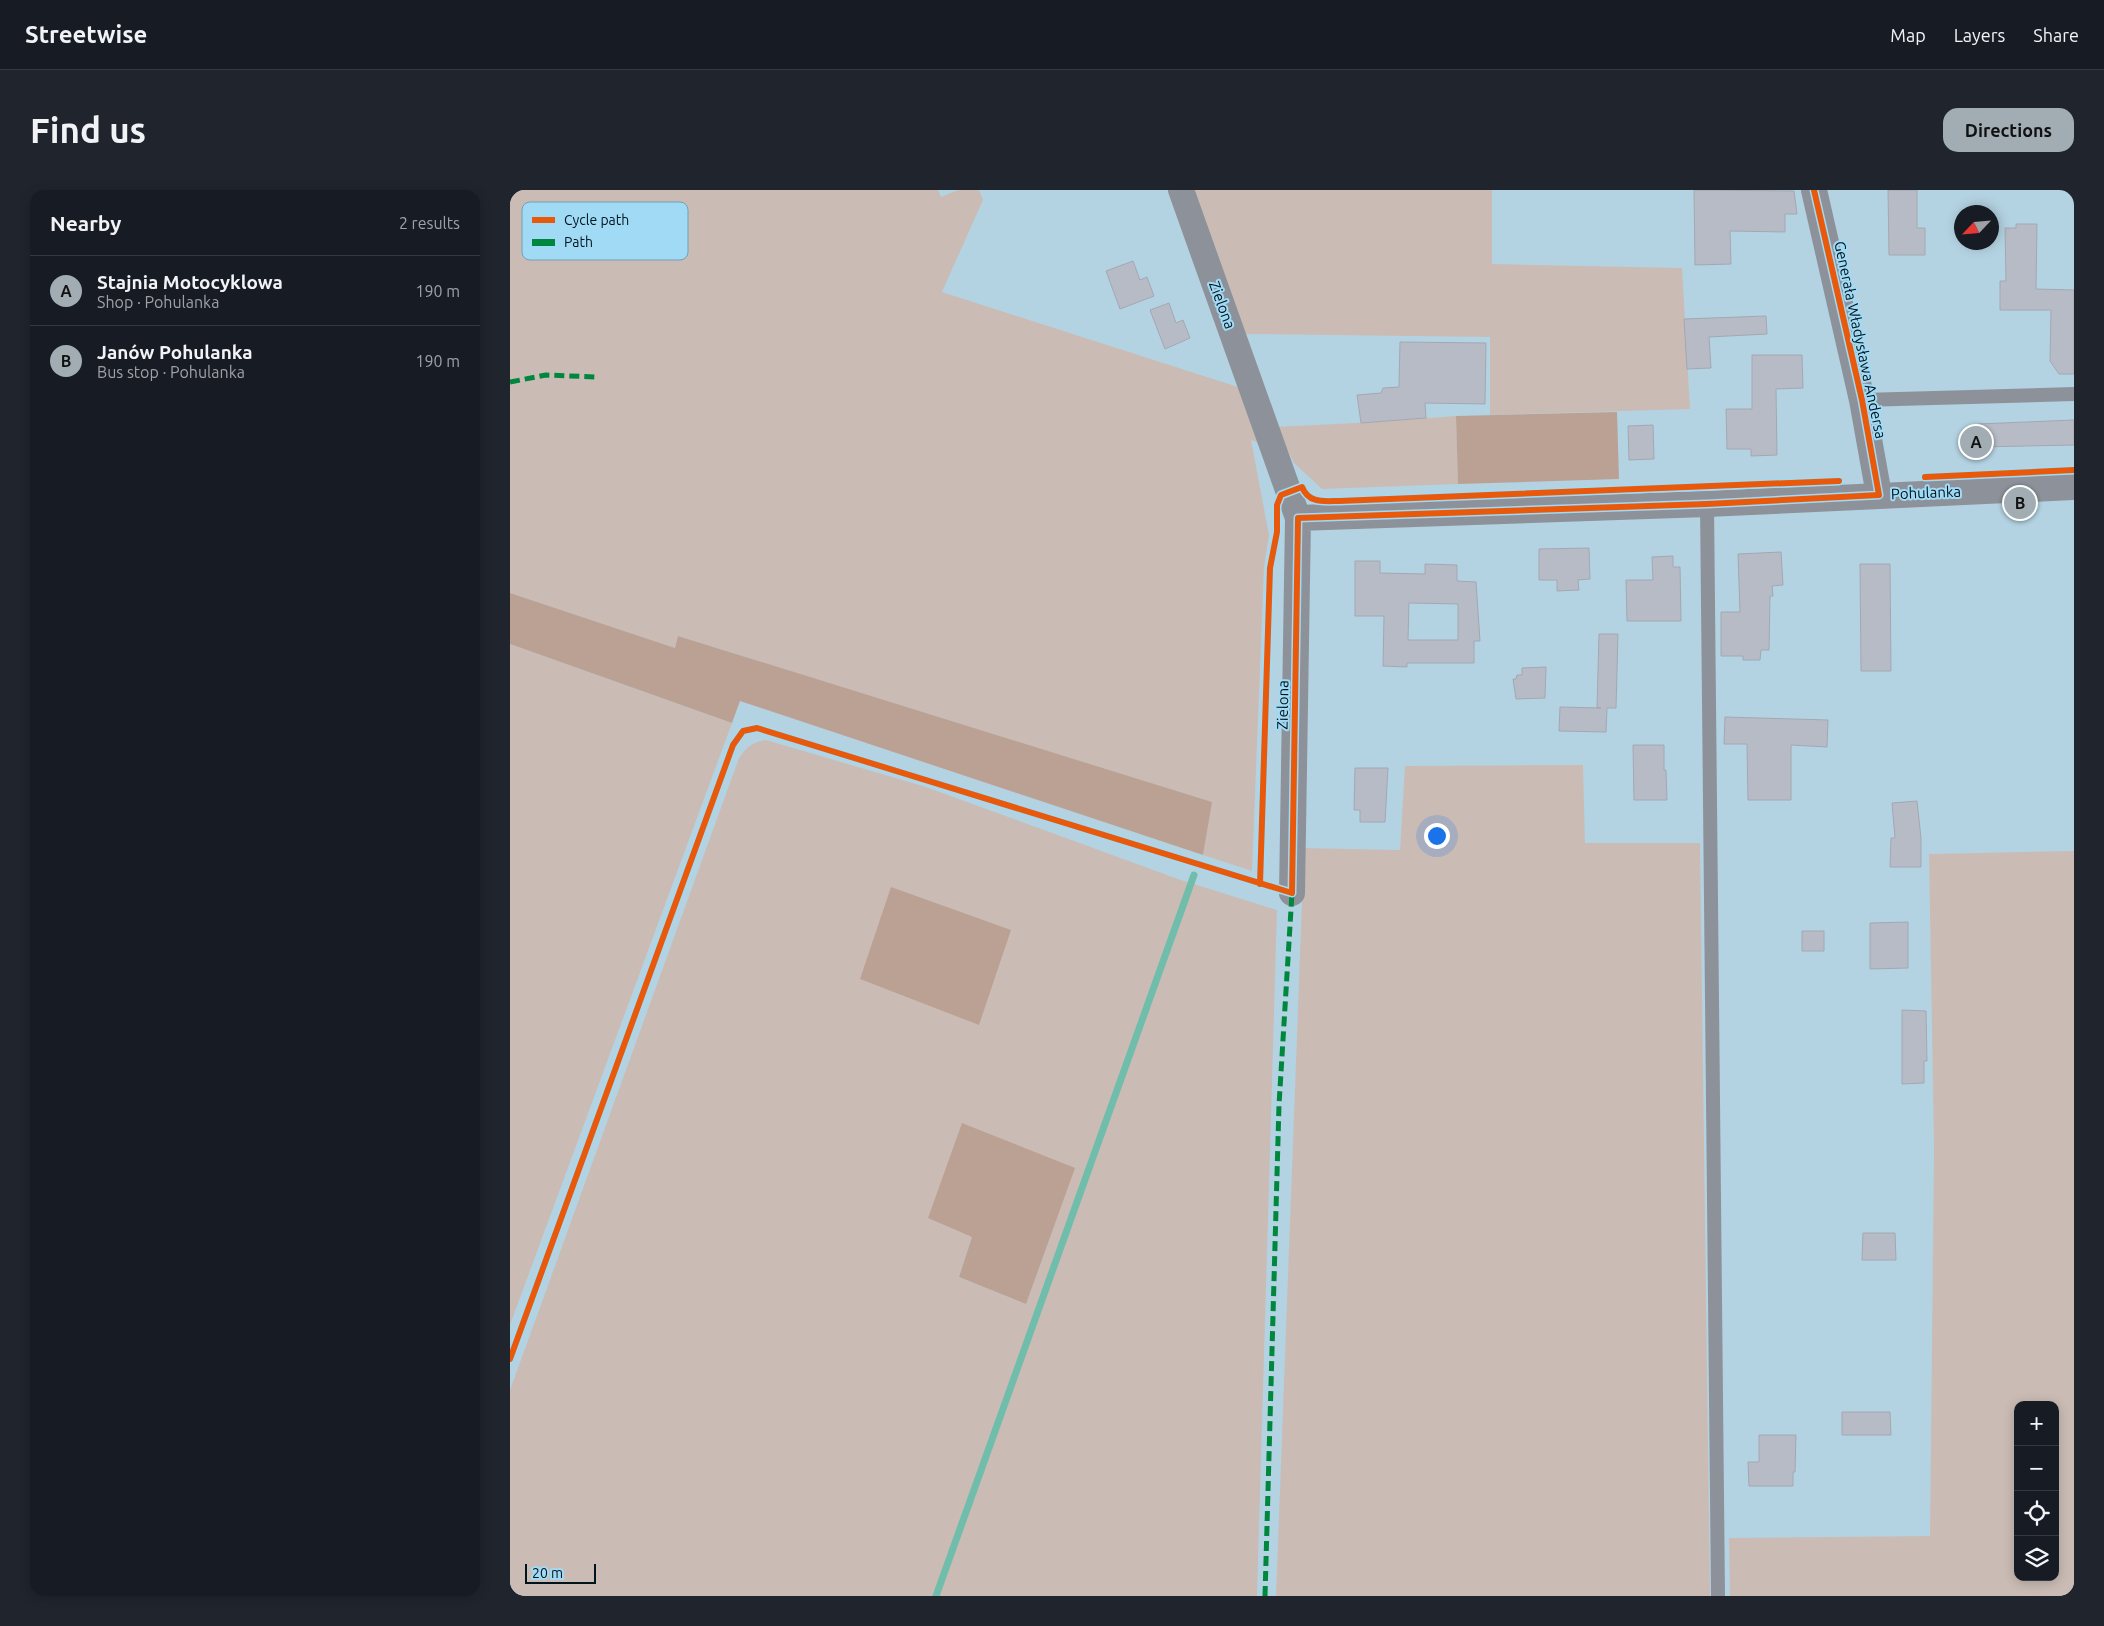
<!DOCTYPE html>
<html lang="en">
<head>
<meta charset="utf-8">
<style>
	:root { --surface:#171b24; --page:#20242c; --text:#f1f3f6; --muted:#9ea1a6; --line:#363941; --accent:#a1adb3 }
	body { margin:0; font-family:Ubuntu,sans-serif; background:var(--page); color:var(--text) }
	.controls { position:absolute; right:15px; bottom:15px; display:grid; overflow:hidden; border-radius:10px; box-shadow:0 2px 12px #0003 }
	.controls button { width:45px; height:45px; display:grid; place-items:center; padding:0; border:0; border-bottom:1px solid var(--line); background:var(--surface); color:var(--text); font:25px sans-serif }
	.compass { position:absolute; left:1444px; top:15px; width:45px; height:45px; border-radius:50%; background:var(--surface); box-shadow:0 2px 12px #0003; rotate:244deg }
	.scale { position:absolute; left:15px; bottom:12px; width:71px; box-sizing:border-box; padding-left:5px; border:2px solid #00141d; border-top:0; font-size:14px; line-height:18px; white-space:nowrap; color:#00141d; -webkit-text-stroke:4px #a1daf5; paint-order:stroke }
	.you { position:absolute; left:926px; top:645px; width:18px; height:18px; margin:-12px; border:4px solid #fff; border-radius:50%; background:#1a73e8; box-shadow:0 0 0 8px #1a73e833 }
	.badge { display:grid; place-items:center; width:32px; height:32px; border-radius:50%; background:var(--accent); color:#111; font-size:16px; font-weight:700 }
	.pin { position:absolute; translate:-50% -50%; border:2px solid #fff; box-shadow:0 1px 5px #0006 }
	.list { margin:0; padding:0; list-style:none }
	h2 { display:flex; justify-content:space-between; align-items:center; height:65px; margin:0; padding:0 20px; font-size:21px }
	h2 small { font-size:16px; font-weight:400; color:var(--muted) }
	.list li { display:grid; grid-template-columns:32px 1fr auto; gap:15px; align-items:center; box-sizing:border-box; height:70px; padding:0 20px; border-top:1px solid var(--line) }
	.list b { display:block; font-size:19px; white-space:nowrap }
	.list p { margin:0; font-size:16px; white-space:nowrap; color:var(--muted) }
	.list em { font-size:16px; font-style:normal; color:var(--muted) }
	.icon { flex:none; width:28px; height:28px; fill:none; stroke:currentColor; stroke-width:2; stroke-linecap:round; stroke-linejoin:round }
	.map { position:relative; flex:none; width:1564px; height:1406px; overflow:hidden; border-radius:15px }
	header { display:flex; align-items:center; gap:30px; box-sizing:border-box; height:70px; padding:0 25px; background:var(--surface); border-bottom:1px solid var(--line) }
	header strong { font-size:24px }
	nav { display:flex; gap:28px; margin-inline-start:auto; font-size:18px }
	.intro { display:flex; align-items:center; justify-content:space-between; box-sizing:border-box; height:120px; padding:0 30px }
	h1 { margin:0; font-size:35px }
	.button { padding:12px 22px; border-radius:15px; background:var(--accent); color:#111; font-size:18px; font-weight:700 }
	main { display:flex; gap:30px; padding:0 30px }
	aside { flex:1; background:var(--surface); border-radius:15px; box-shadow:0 2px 12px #0003 }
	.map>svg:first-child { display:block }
	.green { fill:#cabcb5; fill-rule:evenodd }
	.forest { fill:#bba193 }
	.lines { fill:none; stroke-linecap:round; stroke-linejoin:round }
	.stream { stroke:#70bdab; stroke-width:7 }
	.building { fill:#b7bbc6; stroke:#a2a8b3; fill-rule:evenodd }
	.service { stroke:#8d929a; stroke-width:14 }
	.minor { stroke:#8d929a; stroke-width:26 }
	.quiet { stroke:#00873e; stroke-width:5; stroke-dasharray:10 5; stroke-linecap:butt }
	.cycleway-casing { stroke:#a1daf5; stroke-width:9 }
	.cycleway { stroke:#e8590c; stroke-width:6 }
	.labels { text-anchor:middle; stroke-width:4; stroke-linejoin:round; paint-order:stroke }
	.street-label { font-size:15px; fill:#00141d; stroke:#a1daf5 }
	.key { fill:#a1daf5; stroke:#719fb4; stroke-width:1 }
	.key-label { font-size:14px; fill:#00141d }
</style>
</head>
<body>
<header>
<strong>Streetwise</strong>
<nav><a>Map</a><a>Layers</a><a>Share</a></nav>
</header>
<div class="intro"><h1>Find us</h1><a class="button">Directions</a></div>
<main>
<aside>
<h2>Nearby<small>2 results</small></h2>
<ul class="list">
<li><span class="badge">A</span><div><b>Stajnia Motocyklowa</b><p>Shop · Pohulanka</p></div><em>190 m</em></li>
<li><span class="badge">B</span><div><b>Janów Pohulanka</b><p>Bus stop · Pohulanka</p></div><em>190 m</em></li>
</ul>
</aside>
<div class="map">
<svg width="1564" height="1406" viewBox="0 0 1564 1406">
	<rect width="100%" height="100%" fill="#b4d3e2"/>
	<!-- green -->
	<path class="green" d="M0,0H428L431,7L448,0H469L473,10L432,102L728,197L752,254L741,250L759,345L754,377L742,681L693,665L701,612L168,446L165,458L0,403Z
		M680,0H982V74L1172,78L1180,219L980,225V147L731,144Z
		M946,226L948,294L812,299L784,273L765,237L845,233Z
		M0,454L222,533L0,1135Z
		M256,550L416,597L668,689L767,720L747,1406H0V1200L229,568C237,557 242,552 256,550ZM462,1047L516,1114L449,1087Z
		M1073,575L1075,653H1190L1200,1406H766L794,658L890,660L895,576Z
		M1564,661V1406H1220L1219,1348L1420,1346L1424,957L1419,664ZM1508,1215H1545V1387H1508Z"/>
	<!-- forest -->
	<path class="forest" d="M1107,222L1109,289L948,294L946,226Z
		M0,403L165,458L168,446L702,612L693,665L230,511L222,533L0,454Z
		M381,697L501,740L469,835L350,789Z
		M452,933L565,978L516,1114L449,1087L462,1047L418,1028Z"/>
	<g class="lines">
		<!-- stream -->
		<path class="stream" d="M426,1406L684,685"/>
	</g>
	<!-- building -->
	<path class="building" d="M1184,0L1284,1L1287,24H1275V42L1220,41L1221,74L1185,75Z
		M1378,0H1407V38H1415V65H1379Z
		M1506,34H1527L1526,99L1564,100V184H1549L1540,171L1541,120H1490V91H1496L1495,38H1506Z
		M623,71L630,90L637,87L644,106L610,119L596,81Z
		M659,113L666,133L673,130L680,148L655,159L640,120Z
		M1256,126L1257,144L1199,147L1201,178L1177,179L1174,129Z
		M890,152L976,153L975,214L915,213L916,228L851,233L847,205L871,203L873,198L889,197Z
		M1242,165H1292L1293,198L1266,199L1267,265L1241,266V259H1217L1216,219H1242Z
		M1564,230V255L1469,257L1468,234Z
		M1143,235L1144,269L1119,270L1118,236Z
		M1079,358L1080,389L1068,390L1069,400L1047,401V390H1029V359Z
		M1271,362L1273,395L1262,396L1263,406H1260L1259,460H1251L1250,470H1233V466H1211V422H1230L1228,364Z
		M1163,366V377H1170L1171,431H1117L1116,390H1143L1142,367Z
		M845,371H870V383L915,384V374L947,375V391L966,392L970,451H964V473H897V477L873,476L874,426H845ZM899,413L948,414V450H898Z
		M1350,374H1380L1381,481H1351Z
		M1089,444H1108L1106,518H1097L1096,542L1049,541L1050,517L1091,518H1087Z
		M1036,477L1035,508L1006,509L1003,489H1006L1007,485H1012V478Z
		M1215,527L1318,530L1317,557L1281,555V610H1238L1237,554H1214Z
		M1123,555H1154V580H1156L1157,610H1124Z
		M845,578H878L875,632H850V620H844Z
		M1407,611L1411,648V677H1380L1381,648H1385L1382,613Z
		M1398,732V778L1360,779V733Z
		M1292,741H1314V761H1292Z
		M1392,820L1416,821L1417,871H1414V893L1392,894Z
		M1353,1043H1385L1386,1070H1352Z
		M1332,1222H1380L1381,1245H1332Z
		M1249,1245H1286L1285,1282H1283V1296H1239L1238,1272H1249Z"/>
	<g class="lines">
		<!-- service -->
		<path class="service" d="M1352,210L1564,204
			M1197,314L1208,1406"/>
		<!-- minor -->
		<path class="minor" d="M671,0L788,328L782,703
			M1304,0L1352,210L1369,305
			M788,328L1197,314L1564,297"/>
		<!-- quiet -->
		<path class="quiet" d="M0,192L36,185L85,187
			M755,1406L769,915L782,703L778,702"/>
		<!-- cycleway casing -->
		<g class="cycleway-casing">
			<path id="cycleway" d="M1415,287L1564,280
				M750,694L760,378L767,342V315L771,305L792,297C799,314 814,311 829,311L1329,291
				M0,1169L223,555L233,541L247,538L782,703L788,328L1197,314L1369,305L1352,210L1304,0"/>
		</g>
		<!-- cycleway -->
		<use href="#cycleway" class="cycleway"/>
	</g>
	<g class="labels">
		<!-- street labels -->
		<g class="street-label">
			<text transform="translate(712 115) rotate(70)" y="5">Zielona</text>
			<text transform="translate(1350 150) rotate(78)" y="5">Generała Władysława Andersa</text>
			<text transform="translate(1416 303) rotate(-2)" y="5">Pohulanka</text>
			<text transform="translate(773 515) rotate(-89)" y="5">Zielona</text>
		</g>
	</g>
	<!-- legend -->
	<rect x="12" y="12" width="166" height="58" rx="8" class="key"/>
	<rect x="22" y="27" width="23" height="6" fill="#e8590c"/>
	<rect x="22" y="49" width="23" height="7" fill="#00873e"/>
	<g class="key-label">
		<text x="54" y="35">Cycle path</text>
		<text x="54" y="57">Path</text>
	</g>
</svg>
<div class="controls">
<button>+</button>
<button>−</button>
<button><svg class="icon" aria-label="locate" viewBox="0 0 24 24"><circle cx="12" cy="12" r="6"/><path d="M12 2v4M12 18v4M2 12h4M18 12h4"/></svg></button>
<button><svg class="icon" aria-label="layers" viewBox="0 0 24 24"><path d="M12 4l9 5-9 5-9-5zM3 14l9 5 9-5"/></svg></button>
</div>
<svg class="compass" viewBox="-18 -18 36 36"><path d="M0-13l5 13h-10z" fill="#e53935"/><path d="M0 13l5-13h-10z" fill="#9ea1a6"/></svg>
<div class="scale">20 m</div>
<div class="you"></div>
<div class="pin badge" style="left:1466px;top:252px">A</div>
<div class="pin badge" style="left:1510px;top:313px">B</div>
</div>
</main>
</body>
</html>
